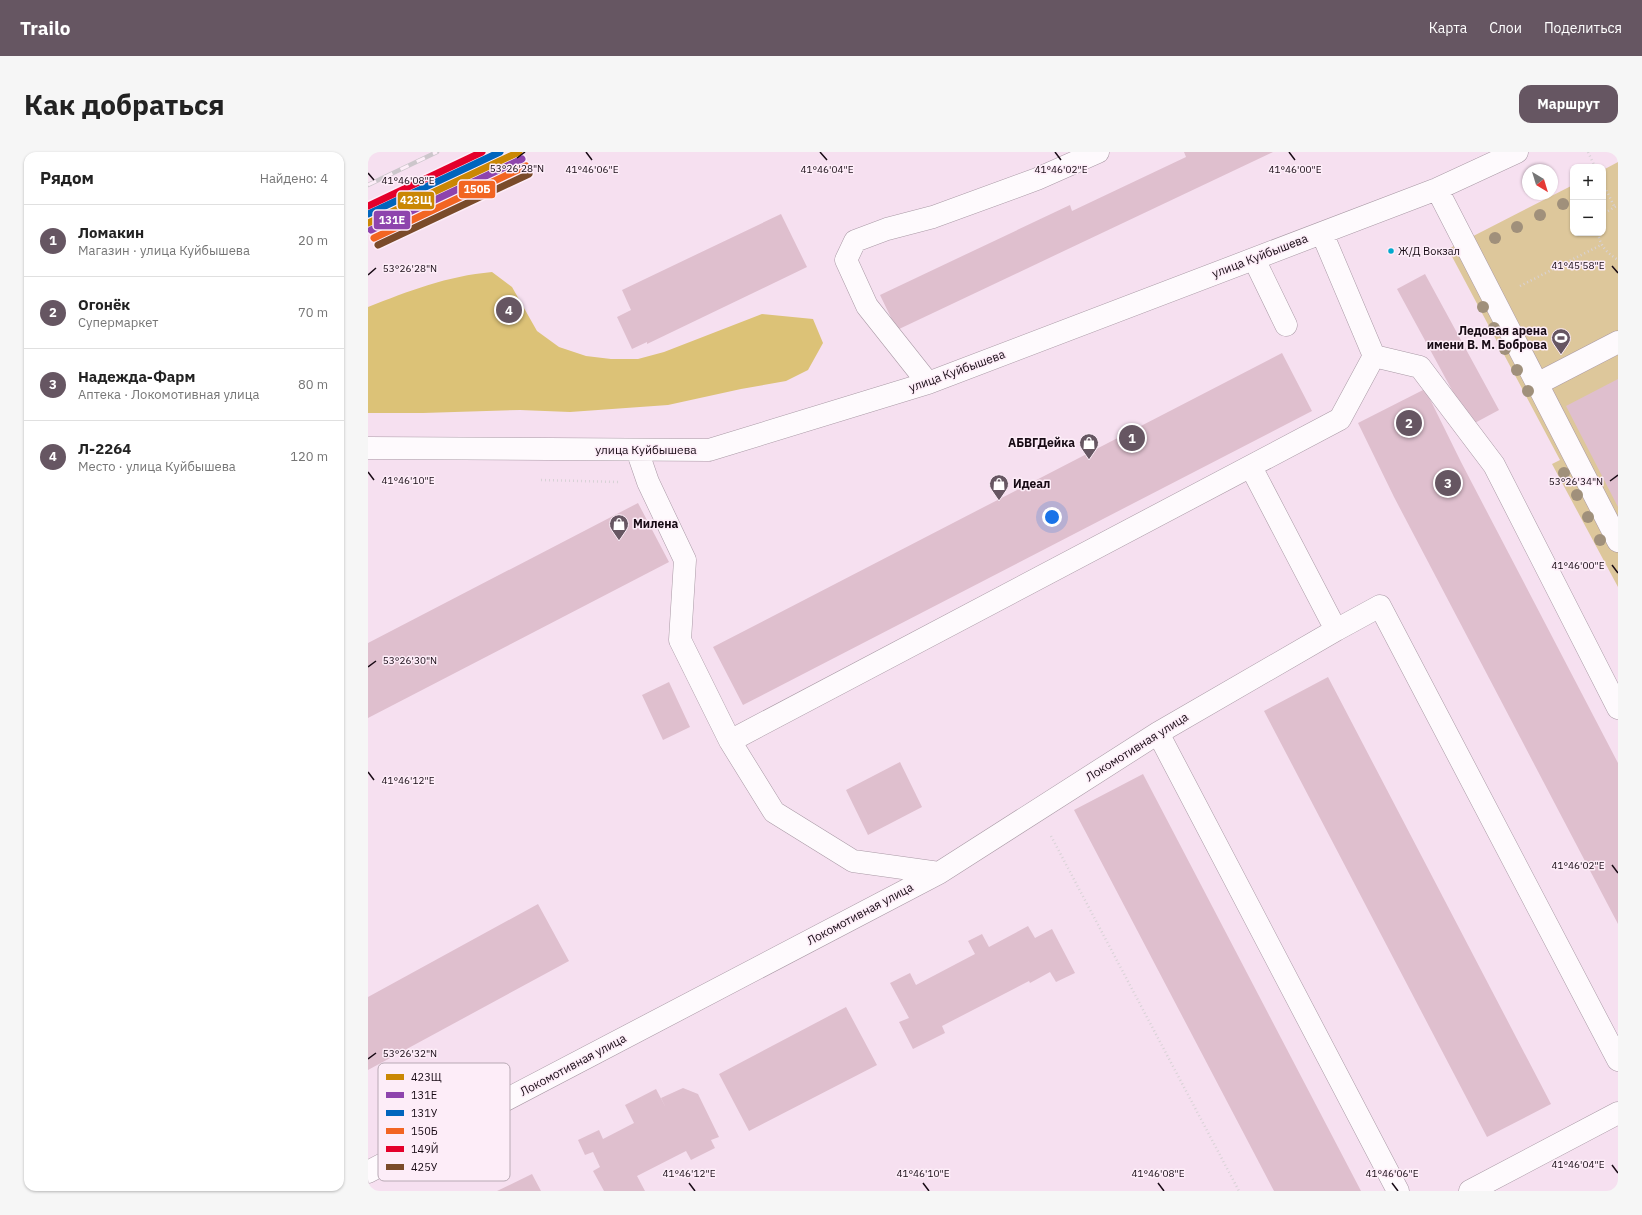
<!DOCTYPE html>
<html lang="ru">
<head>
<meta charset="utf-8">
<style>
	:root { --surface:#fff; --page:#f6f6f6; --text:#222; --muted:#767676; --line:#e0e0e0; --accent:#665662 }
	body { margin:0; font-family:"IBM Plex Sans",sans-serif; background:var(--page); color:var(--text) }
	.controls { position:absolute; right:12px; top:12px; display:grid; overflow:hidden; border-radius:8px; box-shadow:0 1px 3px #0004 }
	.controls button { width:36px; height:36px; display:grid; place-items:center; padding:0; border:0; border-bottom:1px solid var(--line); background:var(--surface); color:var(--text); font:20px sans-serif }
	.compass { position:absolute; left:1154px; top:12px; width:36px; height:36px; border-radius:50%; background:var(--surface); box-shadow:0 1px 3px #0004; rotate:142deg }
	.you { position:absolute; left:684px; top:365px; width:14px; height:14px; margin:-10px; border:3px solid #fff; border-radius:50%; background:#1a73e8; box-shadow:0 0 0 6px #1a73e833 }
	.badge { display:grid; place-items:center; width:26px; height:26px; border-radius:50%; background:var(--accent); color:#fff; font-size:13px; font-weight:700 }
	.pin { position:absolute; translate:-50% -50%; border:2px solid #fff; box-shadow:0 1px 4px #0006 }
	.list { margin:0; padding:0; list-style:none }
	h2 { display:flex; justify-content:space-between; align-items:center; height:52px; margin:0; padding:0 16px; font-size:17px }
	h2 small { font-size:13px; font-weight:400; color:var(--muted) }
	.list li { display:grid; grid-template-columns:26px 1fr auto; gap:12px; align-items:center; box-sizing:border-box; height:72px; padding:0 16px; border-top:1px solid var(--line) }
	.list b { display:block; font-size:15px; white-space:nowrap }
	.list p { margin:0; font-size:13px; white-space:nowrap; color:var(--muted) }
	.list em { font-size:13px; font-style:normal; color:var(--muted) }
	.map { position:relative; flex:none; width:1250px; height:1039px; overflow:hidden; border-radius:12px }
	header { display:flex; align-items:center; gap:24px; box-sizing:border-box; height:56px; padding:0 20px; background:var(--accent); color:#fff }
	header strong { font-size:19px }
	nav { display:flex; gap:22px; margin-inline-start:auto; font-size:14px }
	.intro { display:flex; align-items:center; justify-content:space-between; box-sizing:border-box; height:96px; padding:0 24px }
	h1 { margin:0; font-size:28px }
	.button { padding:10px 18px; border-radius:12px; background:var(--accent); color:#fff; font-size:14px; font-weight:700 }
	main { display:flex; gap:24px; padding:0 24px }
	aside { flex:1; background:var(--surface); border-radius:12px; box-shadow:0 1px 3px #0004 }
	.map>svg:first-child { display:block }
	.green { fill:#ddc79b }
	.forest { fill:#dcc277 }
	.building { fill:#dfbfce }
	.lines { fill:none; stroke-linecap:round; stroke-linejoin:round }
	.minor-casing { stroke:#a999a5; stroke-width:23 }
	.path { stroke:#d8d2d6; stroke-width:2.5; stroke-dasharray:1 3; stroke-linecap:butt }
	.minor { stroke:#fefafd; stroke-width:22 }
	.rail-casing { stroke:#ccc6cb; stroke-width:4.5 }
	.rail { stroke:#fdedf8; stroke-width:3; stroke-dasharray:9; stroke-linecap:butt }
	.rail-1-casing { stroke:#fdedf8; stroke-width:10 }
	.rail-2-casing { stroke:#fdedf8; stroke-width:10 }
	.rail-3-casing { stroke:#fdedf8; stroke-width:10 }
	.rail-4-casing { stroke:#fdedf8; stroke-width:10 }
	.rail-5-casing { stroke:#fdedf8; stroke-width:10 }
	.rail-6-casing { stroke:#fdedf8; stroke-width:10 }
	.rail-1 { stroke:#ca8704; stroke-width:7 }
	.rail-2 { stroke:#8e44ad; stroke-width:7 }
	.rail-3 { stroke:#0065bd; stroke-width:7 }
	.rail-4 { stroke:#f26522; stroke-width:7 }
	.rail-5 { stroke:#e4002b; stroke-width:7 }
	.rail-6 { stroke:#7a4b2a; stroke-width:7 }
	.tree { fill:#a0907b }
	.ticks { fill:none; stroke:#180b15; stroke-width:1.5 }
	.bus-dot { fill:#00a9ce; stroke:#fdedf8; stroke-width:1.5 }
	.labels { text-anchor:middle; stroke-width:3; stroke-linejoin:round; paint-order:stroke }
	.bus-label { font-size:11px; fill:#180b15; stroke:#fdedf8; text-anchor:start }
	.street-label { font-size:12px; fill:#180b15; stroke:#fdedf8 }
	.poi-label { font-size:12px; font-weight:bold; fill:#180b15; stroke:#fdedf8; text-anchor:end }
	.key { fill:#fdedf8; stroke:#b8a9b4; stroke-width:1 }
	.key-label { font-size:11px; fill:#180b15 }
	.ticks-label { font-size:10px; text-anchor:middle; fill:#180b15; stroke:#fdedf8; stroke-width:3; stroke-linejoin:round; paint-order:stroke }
	.line-badge { stroke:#fdedf8; stroke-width:1.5 }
	.badge-label { font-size:11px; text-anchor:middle; font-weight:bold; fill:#fff }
</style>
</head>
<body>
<header>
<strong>Trailo</strong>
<nav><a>Карта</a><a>Слои</a><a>Поделиться</a></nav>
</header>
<div class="intro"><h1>Как добраться</h1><a class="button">Маршрут</a></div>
<main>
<aside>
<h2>Рядом<small>Найдено: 4</small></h2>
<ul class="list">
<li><span class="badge">1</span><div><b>Ломакин</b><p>Магазин · улица Куйбышева</p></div><em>20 m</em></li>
<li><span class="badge">2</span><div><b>Огонёк</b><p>Супермаркет</p></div><em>70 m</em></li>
<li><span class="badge">3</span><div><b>Надежда-Фарм</b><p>Аптека · Локомотивная улица</p></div><em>80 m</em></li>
<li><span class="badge">4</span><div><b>Л-2264</b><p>Место · улица Куйбышева</p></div><em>120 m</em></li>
</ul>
</aside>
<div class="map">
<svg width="1250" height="1039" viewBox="0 0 1250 1039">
	<rect width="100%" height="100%" fill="#f6e0f0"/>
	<!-- green -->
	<path class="green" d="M1250,10V435L1184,312L1192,308L1080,97L1205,33V81H1235V18Z"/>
	<!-- forest -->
	<path class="forest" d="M124,120L144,135L169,179L191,195L218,204L243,207H270L296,200L394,162L445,167L455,191L440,218L418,229L373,237L300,253L202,260L152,258L55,261H0V155C41,139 79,124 124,120Z"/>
	<!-- building -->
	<path class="building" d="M816,0H905L529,178L512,143L702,53L704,59L818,5Z
		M413,62L439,115L279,192V190L264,197L249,165L263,158L254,138Z
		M1057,122L1131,258L1103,273L1029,137Z
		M914,201L944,259L375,553L345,495Z
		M1250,227V355L1198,254Z
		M1057,237L1093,310L1250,611V772L1026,345L990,271Z
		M270,351L301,410L0,566V491Z
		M960,525L1183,952L1119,985L896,559Z
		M301,530L322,575L295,588L274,543Z
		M532,610L554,655L500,683L478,638Z
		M775,622L993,1039H906L706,658Z
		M170,752L201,809L0,918V845Z
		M660,774L667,786L684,777L707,821L688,830L682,820L662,831L661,829L574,874L577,881L545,897L531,870L541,866L522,831L542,821L548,833L607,802L600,789L614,782L621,795Z
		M478,855L509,913L381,979L351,922Z
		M315,936L330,942L351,985L343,988L347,996L323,1008L318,999L269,1024L277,1039H236L225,1019L232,1015L225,1000L217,1003L210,988L231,978L235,987L266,971L257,953L288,937L298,956L293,946Z
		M164,1022L173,1039H129Z"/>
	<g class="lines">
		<!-- minor casing -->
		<g class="minor-casing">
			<path id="minor" d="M1069,37L1250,389
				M886,107L918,173
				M1006,204L1052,215L1126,313L1250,556
				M560,231L499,154L478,108L487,89L519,77L565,65L669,27L730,0
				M1169,232L1250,190
				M0,296L341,298L560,231L1069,37L1149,0
				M269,298L280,330L317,408L312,488L362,589L406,660L485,709L571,721
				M883,315L968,478L1012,454L1250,908
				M790,581L1030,1039
				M362,589L972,267L1006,204L954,81
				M0,1020L571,721L790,581L968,478
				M1102,1039L1250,961"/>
		</g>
		<!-- path -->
		<path class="path" d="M1220,0L1227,15
			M1235,31L1246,54
			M1235,65L1237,61L1250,53
			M1230,81C1232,94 1239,101 1250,108
			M1152,134L1233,93
			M173,328L250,330
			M683,684L871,1039"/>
		<!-- minor -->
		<use href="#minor" class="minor"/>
		<!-- rail casing -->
		<g class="rail-casing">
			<path id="rail" d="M0,33L69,0"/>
		</g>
		<!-- rail -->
		<use href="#rail" class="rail"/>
		<!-- rail-1 casing -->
		<g class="rail-1-casing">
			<path id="rail-1" d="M0,71L151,0"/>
		</g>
		<!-- rail-2 casing -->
		<g class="rail-2-casing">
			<path id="rail-2" d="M3,78L154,7"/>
		</g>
		<!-- rail-3 casing -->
		<g class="rail-3-casing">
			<path id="rail-3" d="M0,62L132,0"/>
		</g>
		<!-- rail-4 casing -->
		<g class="rail-4-casing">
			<path id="rail-4" d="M6,86L158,14"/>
		</g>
		<!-- rail-5 casing -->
		<g class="rail-5-casing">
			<path id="rail-5" d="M0,54L114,0"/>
		</g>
		<!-- rail-6 casing -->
		<g class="rail-6-casing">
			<path id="rail-6" d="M10,93L161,22"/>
		</g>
		<!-- rail-1 -->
		<use href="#rail-1" class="rail-1"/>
		<!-- rail-2 -->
		<use href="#rail-2" class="rail-2"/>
		<!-- rail-3 -->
		<use href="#rail-3" class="rail-3"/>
		<!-- rail-4 -->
		<use href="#rail-4" class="rail-4"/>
		<!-- rail-5 -->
		<use href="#rail-5" class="rail-5"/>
		<!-- rail-6 -->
		<use href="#rail-6" class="rail-6"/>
	</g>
	<!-- trees -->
	<g class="tree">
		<circle cx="1195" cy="52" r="6"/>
		<circle cx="1172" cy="63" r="6"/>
		<circle cx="1149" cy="75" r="6"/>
		<circle cx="1127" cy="86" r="6"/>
		<circle cx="1115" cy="155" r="6"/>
		<circle cx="1126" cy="176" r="6"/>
		<circle cx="1137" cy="197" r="6"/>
		<circle cx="1149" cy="218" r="6"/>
		<circle cx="1160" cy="239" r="6"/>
		<circle cx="1196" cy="321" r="6"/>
		<circle cx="1209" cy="343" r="6"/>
		<circle cx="1220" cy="365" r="6"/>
		<circle cx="1232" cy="388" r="6"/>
	</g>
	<!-- ticks -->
	<path class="ticks" d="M218,0L224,8M452,0L459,8M687,0L693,8M921,0L927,8M149,6L157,0M0,21L6,28M1244,114L1250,121M0,123L8,116M0,320L6,328M1242,329L1250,323M1244,413L1250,421M0,515L8,509M0,620L6,628M1244,713L1250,721M0,907L8,901M1244,1013L1250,1021M321,1031L327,1039M555,1031L561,1039M790,1031L796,1039M1024,1031L1030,1039"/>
	<!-- icons -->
	<defs>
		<g id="stadium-pin" transform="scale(1)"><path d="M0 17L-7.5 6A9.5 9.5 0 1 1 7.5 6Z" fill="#665662" stroke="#fdedf8"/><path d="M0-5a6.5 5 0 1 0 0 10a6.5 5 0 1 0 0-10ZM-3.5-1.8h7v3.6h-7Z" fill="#fff"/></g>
		<g id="shop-pin" transform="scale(1)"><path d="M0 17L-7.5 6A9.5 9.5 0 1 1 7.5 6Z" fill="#665662" stroke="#fdedf8"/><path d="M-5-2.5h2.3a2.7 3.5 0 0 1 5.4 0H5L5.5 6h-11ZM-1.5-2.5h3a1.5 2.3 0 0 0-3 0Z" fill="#fff"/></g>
	</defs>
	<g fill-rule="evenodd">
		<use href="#stadium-pin" x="1193" y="186"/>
		<use href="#shop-pin" x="721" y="291"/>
		<use href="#shop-pin" x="631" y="332"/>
		<use href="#shop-pin" x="251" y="372"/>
	</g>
	<!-- markers -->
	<circle class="bus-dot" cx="1023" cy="99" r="3.5"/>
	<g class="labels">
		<!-- bus labels -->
		<g class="bus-label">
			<text x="1030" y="103">Ж/Д Вокзал</text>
		</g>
		<!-- street labels -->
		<g class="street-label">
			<text transform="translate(892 104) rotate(-21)" y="4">улица Куйбышева</text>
			<text transform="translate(589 219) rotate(-20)" y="4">улица Куйбышева</text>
			<text x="278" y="302">улица Куйбышева</text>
			<text transform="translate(769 595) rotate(-32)" y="4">Локомотивная улица</text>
			<text transform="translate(492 762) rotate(-28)" y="4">Локомотивная улица</text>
			<text transform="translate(205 913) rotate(-28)" y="4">Локомотивная улица</text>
		</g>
		<!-- poi labels -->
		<g class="poi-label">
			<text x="1179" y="183">Ледовая арена<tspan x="1179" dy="14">имени В. М. Боброва</tspan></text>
			<text x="707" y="295">АБВГДейка</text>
			<text x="645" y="336" text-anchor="start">Идеал</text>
			<text x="265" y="376" text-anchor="start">Милена</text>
		</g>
	</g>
	<!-- legend -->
	<rect x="10" y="911" width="132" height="118" rx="6" class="key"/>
	<rect x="18" y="922" width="18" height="6" fill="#ca8704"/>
	<rect x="18" y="940" width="18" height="6" fill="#8e44ad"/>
	<rect x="18" y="958" width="18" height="6" fill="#0065bd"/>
	<rect x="18" y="976" width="18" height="6" fill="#f26522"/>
	<rect x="18" y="994" width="18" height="6" fill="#e4002b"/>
	<rect x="18" y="1012" width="18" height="6" fill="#7a4b2a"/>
	<g class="key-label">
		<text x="43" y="929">423Щ</text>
		<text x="43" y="947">131Е</text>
		<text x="43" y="965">131У</text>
		<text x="43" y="983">150Б</text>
		<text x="43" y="1001">149Й</text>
		<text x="43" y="1019">425У</text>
	</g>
	<g class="ticks-label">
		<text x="149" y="20">53°26'28"N</text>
		<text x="224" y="21">41°46'06"E</text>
		<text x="693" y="21">41°46'02"E</text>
		<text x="459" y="21">41°46'04"E</text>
		<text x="927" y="21">41°46'00"E</text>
		<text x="40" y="32">41°46'08"E</text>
		<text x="1210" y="117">41°45'58"E</text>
		<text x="42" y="120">53°26'28"N</text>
		<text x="40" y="332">41°46'10"E</text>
		<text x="1208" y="333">53°26'34"N</text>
		<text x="1210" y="417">41°46'00"E</text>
		<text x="42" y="512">53°26'30"N</text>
		<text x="40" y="632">41°46'12"E</text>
		<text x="1210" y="717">41°46'02"E</text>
		<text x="42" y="905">53°26'32"N</text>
		<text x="1210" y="1016">41°46'04"E</text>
		<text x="321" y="1025">41°46'12"E</text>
		<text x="555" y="1025">41°46'10"E</text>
		<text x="790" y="1025">41°46'08"E</text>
		<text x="1024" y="1025">41°46'06"E</text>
	</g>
	<g class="line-badge">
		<rect x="90" y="28" width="38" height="19" rx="4" fill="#f26522"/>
		<rect x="29" y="39" width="38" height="19" rx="4" fill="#ca8704"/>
		<rect x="5" y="58" width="38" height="20" rx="4" fill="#8e44ad"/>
	</g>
	<g class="badge-label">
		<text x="109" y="41">150Б</text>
		<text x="48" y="52">423Щ</text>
		<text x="24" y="72">131Е</text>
	</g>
</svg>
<div class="controls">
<button>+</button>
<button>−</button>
</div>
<svg class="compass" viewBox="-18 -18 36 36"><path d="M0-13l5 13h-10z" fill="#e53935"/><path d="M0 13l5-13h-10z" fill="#767676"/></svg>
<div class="you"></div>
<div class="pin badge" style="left:764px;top:286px">1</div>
<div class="pin badge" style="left:1041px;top:271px">2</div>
<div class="pin badge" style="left:1080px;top:331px">3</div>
<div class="pin badge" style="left:141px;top:158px">4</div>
</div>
</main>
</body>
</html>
